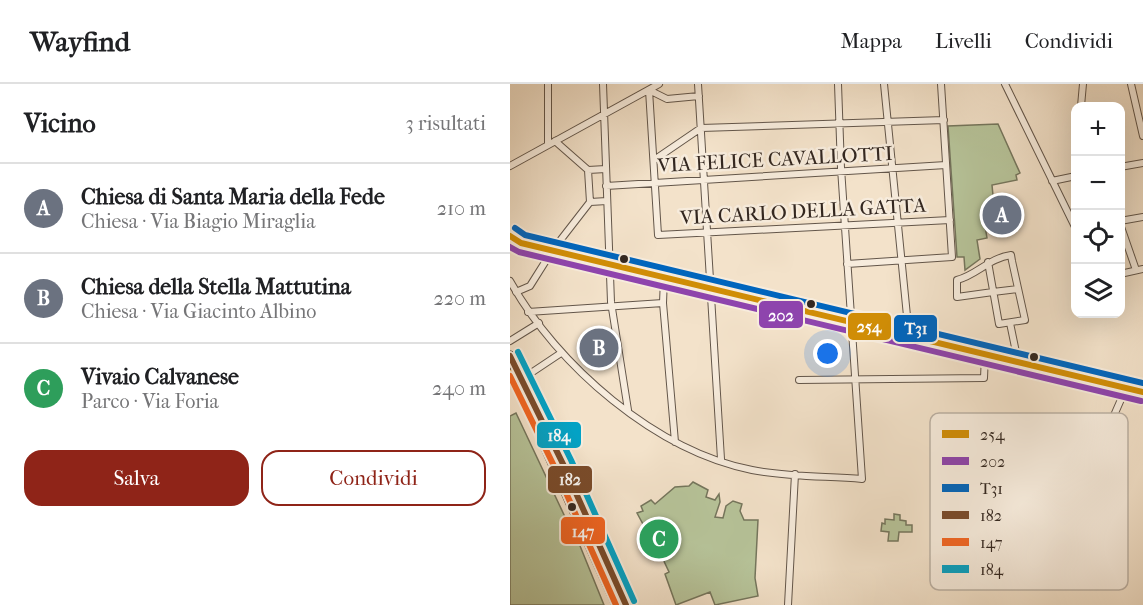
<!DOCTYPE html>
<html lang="it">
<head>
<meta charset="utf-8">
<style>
	:root { --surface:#fff; --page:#f6f6f6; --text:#202124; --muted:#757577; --line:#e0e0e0; --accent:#8f2418 }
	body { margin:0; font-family:"IM FELL French Canon",serif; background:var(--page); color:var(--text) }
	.controls { position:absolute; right:18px; top:18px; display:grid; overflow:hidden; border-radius:12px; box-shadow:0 6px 24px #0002 }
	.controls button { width:54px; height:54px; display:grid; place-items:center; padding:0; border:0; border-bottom:2px solid var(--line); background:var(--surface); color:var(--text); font:30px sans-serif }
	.you { position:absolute; left:318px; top:270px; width:21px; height:21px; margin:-15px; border:4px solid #fff; border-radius:50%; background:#1a73e8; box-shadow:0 0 0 9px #1a73e833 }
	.badge { display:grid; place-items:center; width:39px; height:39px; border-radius:50%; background:var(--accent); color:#fff; font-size:20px; font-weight:700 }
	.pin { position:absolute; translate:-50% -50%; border:3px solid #fff; box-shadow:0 2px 6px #0006 }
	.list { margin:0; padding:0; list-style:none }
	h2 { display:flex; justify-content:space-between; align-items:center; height:78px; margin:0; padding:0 24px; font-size:26px }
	h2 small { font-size:20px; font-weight:400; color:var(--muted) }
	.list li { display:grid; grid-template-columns:39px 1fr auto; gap:18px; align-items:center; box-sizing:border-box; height:90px; padding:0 24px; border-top:2px solid var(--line) }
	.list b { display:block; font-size:22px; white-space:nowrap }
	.list p { margin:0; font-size:20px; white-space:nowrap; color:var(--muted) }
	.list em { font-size:20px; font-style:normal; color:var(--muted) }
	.actions { display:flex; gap:12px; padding:18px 24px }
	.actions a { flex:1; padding:14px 0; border:2px solid var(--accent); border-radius:18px; text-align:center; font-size:21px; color:var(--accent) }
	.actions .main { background:var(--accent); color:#fff }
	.icon { flex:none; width:33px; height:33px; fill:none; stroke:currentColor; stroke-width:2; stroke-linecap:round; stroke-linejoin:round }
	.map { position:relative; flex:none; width:633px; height:521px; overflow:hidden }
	header { display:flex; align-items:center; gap:36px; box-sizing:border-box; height:84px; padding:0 30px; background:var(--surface); border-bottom:2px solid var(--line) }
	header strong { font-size:28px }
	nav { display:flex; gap:33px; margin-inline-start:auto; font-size:21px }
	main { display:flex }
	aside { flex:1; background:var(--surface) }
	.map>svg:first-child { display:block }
	.green { fill:#b7c49a; stroke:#75765d; stroke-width:1.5 }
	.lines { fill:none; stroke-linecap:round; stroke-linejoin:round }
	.street-casing { stroke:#63564a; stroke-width:8 }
	.secondary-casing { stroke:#332720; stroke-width:11 }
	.primary-casing { stroke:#332720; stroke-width:11 }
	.street { stroke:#f7ecdd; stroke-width:6 }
	.secondary { stroke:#f7ecdd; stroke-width:9 }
	.primary { stroke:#eac185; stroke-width:9 }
	.bus-1-casing { stroke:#f7ecdd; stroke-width:10 }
	.bus-2-casing { stroke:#f7ecdd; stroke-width:10 }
	.bus-3-casing { stroke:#f7ecdd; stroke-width:10 }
	.bus-4-casing { stroke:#f7ecdd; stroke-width:10 }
	.bus-5-casing { stroke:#f7ecdd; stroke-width:10 }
	.bus-6-casing { stroke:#f7ecdd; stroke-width:10 }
	.bus-1 { stroke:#d08d06; stroke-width:6 }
	.bus-2 { stroke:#8e44ad; stroke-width:6 }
	.bus-3 { stroke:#0065bd; stroke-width:6 }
	.bus-4 { stroke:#7a4b2a; stroke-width:6 }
	.bus-5 { stroke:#f26522; stroke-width:6 }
	.bus-6 { stroke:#03a2c5; stroke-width:6 }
	.bus-dot { fill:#332720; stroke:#f7ecdd; stroke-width:2 }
	.labels { text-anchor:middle; stroke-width:5; stroke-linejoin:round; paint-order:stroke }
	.street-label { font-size:20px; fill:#332720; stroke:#f7ecdd }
	.key { fill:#f7ecdd; stroke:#bcb1a4; stroke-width:1.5 }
	.key-label { font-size:16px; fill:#332720 }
	.line-badge { stroke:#f7ecdd; stroke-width:2 }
	.badge-label { font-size:16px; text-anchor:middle; font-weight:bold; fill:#fff }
</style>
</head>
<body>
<header>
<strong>Wayfind</strong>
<nav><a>Mappa</a><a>Livelli</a><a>Condividi</a></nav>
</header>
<main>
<aside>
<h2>Vicino<small>3 risultati</small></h2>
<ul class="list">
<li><span class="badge" style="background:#6b7280">A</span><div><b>Chiesa di Santa Maria della Fede</b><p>Chiesa · Via Biagio Miraglia</p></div><em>210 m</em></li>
<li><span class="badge" style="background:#6b7280">B</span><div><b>Chiesa della Stella Mattutina</b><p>Chiesa · Via Giacinto Albino</p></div><em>220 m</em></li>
<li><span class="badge" style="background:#2e9e5b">C</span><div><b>Vivaio Calvanese</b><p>Parco · Via Foria</p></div><em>240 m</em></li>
</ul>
<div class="actions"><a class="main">Salva</a><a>Condividi</a></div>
</aside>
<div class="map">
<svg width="633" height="521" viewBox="0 0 633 521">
	<rect width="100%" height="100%" fill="#f3e2ca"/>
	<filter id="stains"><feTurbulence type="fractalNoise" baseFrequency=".00333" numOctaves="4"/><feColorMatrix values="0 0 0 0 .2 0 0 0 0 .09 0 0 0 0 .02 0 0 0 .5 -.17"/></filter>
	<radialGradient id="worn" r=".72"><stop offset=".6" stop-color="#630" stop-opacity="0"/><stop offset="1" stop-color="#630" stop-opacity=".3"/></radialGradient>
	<!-- green -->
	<path class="green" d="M488,40L510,89L506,91L507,96L482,101L484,122L480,123L484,140L475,142L477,154L467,156L470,175L455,186L454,173H447L438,42Z
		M6,329L64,452H66L94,521H0V332Z
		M183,398L198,406L196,413L205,416L209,410L210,418L205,433L213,434L216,422L223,417L232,420L230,427L234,436H248L245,494L248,512L205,521L200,508L166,521L155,490L159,488L151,471L158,468L156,465L147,469L138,451L142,449L138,440L134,442L127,429L133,427L131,422L141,416L145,420L165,403L179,402Z
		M384,430L390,431V436L396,437V441H402V448H389L388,457H378L379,448L371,447L372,439L375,440V435L384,436Z"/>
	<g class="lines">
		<!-- street casing -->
		<g class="street-casing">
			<path id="street" d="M93,0L101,218L118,326
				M188,0L211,375
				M374,0L399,252
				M495,0L566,145
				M621,0L633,52
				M139,6L148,151L440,136
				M139,6L157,15L189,12
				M571,22L573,0
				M45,57L78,86
				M38,61V0
				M144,76L191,44L434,36
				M0,82L149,0
				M610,83L633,79
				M96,85L78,86L80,118L97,117
				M542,97L566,92
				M96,102L436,81
				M610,137L633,133
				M610,140L626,186
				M478,178L489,240L515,236L502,177L501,171C479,174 467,191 447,196V213L483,208C491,207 500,206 508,205
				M337,180L442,173L431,0
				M610,190L633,185
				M154,194L153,219L165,358
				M0,197C47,282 146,367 242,386C278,393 316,392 352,395L331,84L328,0
				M6,208L20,202L42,167L80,118
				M18,228L153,219
				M500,239L508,278
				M0,257L29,239
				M289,296L474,294L475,270
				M9,297L51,269
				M558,436L616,304
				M278,521L285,390"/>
		</g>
		<!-- secondary casing -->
		<g class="secondary-casing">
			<path id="secondary" d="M0,158L633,308"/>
		</g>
		<!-- primary casing -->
		<g class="primary-casing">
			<path id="primary" d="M0,272L53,380L116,521
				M0,290L22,333L107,521"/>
		</g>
		<!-- street -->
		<use href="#street" class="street"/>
		<!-- secondary -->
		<use href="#secondary" class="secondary"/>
		<!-- primary -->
		<use href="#primary" class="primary"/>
		<!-- bus-1 casing -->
		<g class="bus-1-casing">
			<path id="bus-1" d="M0,152L11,159L633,308"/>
		</g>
		<!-- bus-2 casing -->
		<g class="bus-2-casing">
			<path id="bus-2" d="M0,163L9,168L631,317"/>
		</g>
		<!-- bus-3 casing -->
		<g class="bus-3-casing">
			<path id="bus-3" d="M5,144L15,151L633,299"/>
		</g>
		<!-- bus-4 casing -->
		<g class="bus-4-casing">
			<path id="bus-4" d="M0,272L53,380L116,521"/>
		</g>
		<!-- bus-5 casing -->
		<g class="bus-5-casing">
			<path id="bus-5" d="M0,292L45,384L106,521"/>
		</g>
		<!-- bus-6 casing -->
		<g class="bus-6-casing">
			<path id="bus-6" d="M8,268L61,376L124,517"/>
		</g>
		<!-- bus-1 -->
		<use href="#bus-1" class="bus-1"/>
		<!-- bus-2 -->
		<use href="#bus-2" class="bus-2"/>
		<!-- bus-3 -->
		<use href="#bus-3" class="bus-3"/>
		<!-- bus-4 -->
		<use href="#bus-4" class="bus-4"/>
		<!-- bus-5 -->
		<use href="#bus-5" class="bus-5"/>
		<!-- bus-6 -->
		<use href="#bus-6" class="bus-6"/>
	</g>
	<!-- markers -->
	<g class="bus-dot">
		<circle cx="114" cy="175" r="5"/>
		<circle cx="301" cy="220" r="5"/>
		<circle cx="524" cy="273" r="5"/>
		<circle cx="62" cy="423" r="5"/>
	</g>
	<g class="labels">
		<!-- street labels -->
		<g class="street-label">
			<text transform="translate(265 75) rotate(-3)" y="7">VIA FELICE CAVALLOTTI</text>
			<text transform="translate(293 127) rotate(-3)" y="7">VIA CARLO DELLA GATTA</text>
		</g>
	</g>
	<!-- legend -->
	<rect x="420" y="329" width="198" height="177" rx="9" class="key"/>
	<rect x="432" y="346" width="27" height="8" fill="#d08d06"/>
	<rect x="432" y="373" width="27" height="8" fill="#8e44ad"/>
	<rect x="432" y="400" width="27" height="8" fill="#0065bd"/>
	<rect x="432" y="427" width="27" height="8" fill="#7a4b2a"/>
	<rect x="432" y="454" width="27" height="8" fill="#f26522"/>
	<rect x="432" y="481" width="27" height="8" fill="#03a2c5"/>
	<g class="key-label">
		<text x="470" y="356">254</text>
		<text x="470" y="383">202</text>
		<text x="470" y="410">T31</text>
		<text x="470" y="437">182</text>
		<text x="470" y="464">147</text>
		<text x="470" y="491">184</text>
	</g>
	<g class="line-badge">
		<rect x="248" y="216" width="46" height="29" rx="6" fill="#8e44ad"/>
		<rect x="337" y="228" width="45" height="29" rx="6" fill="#d08d06"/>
		<rect x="383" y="230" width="45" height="29" rx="6" fill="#0065bd"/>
		<rect x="26" y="337" width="46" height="28" rx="6" fill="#03a2c5"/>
		<rect x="37" y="381" width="46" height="29" rx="6" fill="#7a4b2a"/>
		<rect x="50" y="432" width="46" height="29" rx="6" fill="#f26522"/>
	</g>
	<g class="badge-label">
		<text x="271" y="237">202</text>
		<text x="359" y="248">254</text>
		<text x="406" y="250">T31</text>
		<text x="49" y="357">184</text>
		<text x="60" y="401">182</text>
		<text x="73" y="453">147</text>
	</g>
	<rect width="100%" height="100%" filter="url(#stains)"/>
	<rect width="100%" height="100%" fill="url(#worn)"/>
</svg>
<div class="controls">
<button>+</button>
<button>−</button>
<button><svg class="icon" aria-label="locate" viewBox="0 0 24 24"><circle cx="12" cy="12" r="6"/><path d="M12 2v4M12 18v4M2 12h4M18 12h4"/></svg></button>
<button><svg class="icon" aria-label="layers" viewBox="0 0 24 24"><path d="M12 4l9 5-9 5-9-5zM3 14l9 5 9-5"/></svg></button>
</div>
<div class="you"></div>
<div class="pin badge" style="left:492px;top:131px;background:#6b7280">A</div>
<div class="pin badge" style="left:89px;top:264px;background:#6b7280">B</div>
<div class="pin badge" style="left:149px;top:455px;background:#2e9e5b">C</div>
</div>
</main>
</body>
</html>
